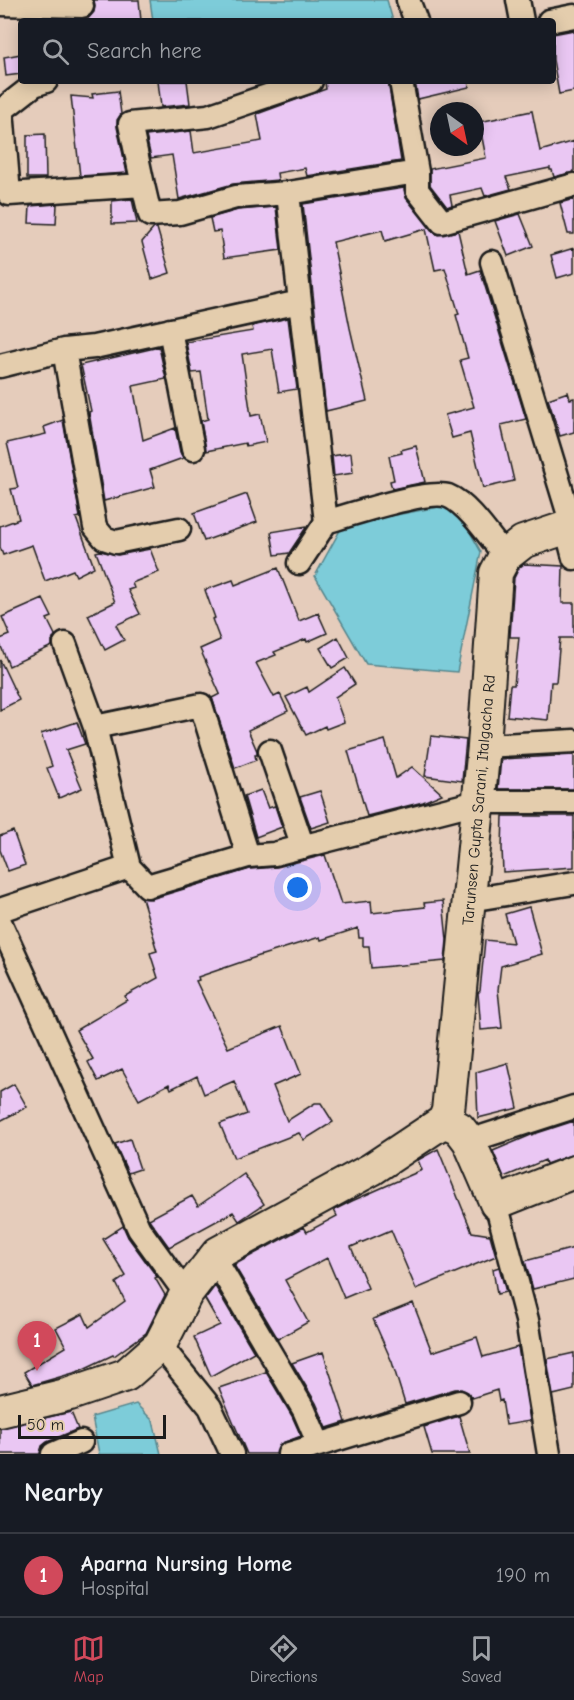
<!DOCTYPE html>
<html lang="en">
<head>
<meta charset="utf-8">
<style>
	:root { --surface:#171b24; --page:#20242c; --text:#f1f3f6; --muted:#9ea1a6; --line:#363941; --accent:#d1495b }
	body { margin:0; font-family:"Comic Neue",sans-serif; background:var(--page); color:var(--text) }
	.compass { position:absolute; left:430px; top:102px; width:54px; height:54px; border-radius:50%; background:var(--surface); box-shadow:0 3px 15px #0003; rotate:147deg }
	.scale { position:absolute; left:18px; bottom:15px; width:148px; box-sizing:border-box; padding-left:6px; border:3px solid #1c1c1c; border-top:0; font-size:16px; line-height:21px; white-space:nowrap; color:#1c1c1c; -webkit-text-stroke:4px #e4cdad; paint-order:stroke }
	.you { position:absolute; left:298px; top:888px; width:21px; height:21px; margin:-15px; border:4px solid #fff; border-radius:50%; background:#1a73e8; box-shadow:0 0 0 9px #1a73e833 }
	.badge { display:grid; place-items:center; width:39px; height:39px; border-radius:50%; background:var(--accent); color:#fff; font-size:20px; font-weight:700 }
	.pin { position:absolute; translate:-50% -50px; filter:drop-shadow(0 2px 3px #0008) }
	.pin::after { content:''; position:absolute; top:32px; width:21px; height:18px; background:inherit; clip-path:polygon(0 0,100% 0,50% 100%) }
	.list { margin:0; padding:0; list-style:none }
	h2 { display:flex; justify-content:space-between; align-items:center; height:78px; margin:0; padding:0 24px; font-size:26px }
	h2 small { font-size:20px; font-weight:400; color:var(--muted) }
	.list li { display:grid; grid-template-columns:39px 1fr auto; gap:18px; align-items:center; box-sizing:border-box; height:84px; padding:0 24px; border-top:2px solid var(--line) }
	.list b { display:block; font-size:22px; white-space:nowrap }
	.list p { margin:0; font-size:20px; white-space:nowrap; color:var(--muted) }
	.list em { font-size:20px; font-style:normal; color:var(--muted) }
	.icon { flex:none; width:33px; height:33px; fill:none; stroke:currentColor; stroke-width:2; stroke-linecap:round; stroke-linejoin:round }
	.map { position:relative; flex:none; width:574px; height:1454px; overflow:hidden }
	.search { position:absolute; background:var(--surface); box-shadow:0 3px 15px #0003; left:18px; right:18px; top:18px; height:66px; display:flex; align-items:center; gap:15px; box-sizing:border-box; padding:0 21px; border-radius:6px; color:var(--muted); font-size:22px }
	.sheet { height:162px; background:var(--surface) }
	nav { display:flex; justify-content:space-around; align-items:center; box-sizing:border-box; height:84px; border-top:2px solid var(--line); background:var(--surface); font-size:16px; color:var(--muted) }
	nav a { display:grid; justify-items:center; gap:3px }
	nav .on { color:var(--accent) }
	.map>svg:first-child { display:block }
	.water { fill:#7dccd9; stroke:#56868d; stroke-width:1.5 }
	.building { fill:#eac7f3; stroke:#1c1c1c; stroke-width:1.5 }
	.lines { fill:none; stroke-linecap:round; stroke-linejoin:round }
	.street-casing { stroke:#1c1c1c; stroke-width:27 }
	.secondary-casing { stroke:#1c1c1c; stroke-width:36 }
	.street { stroke:#e4cdad; stroke-width:22 }
	.secondary { stroke:#e4cdad; stroke-width:32 }
	.labels { text-anchor:middle; stroke-width:6; stroke-linejoin:round; paint-order:stroke }
	.street-label { font-size:16px; fill:#1c1c1c; stroke:#e4cdad }
</style>
</head>
<body>
<div class="map">
<svg width="574" height="1454" viewBox="0 0 574 1454">
	<rect width="100%" height="100%" fill="#e5ccbb"/>
	<filter id="ink" filterUnits="userSpaceOnUse"><feTurbulence type="fractalNoise" baseFrequency=".0167" numOctaves="2"/><feDisplacementMap in="SourceGraphic" scale="12" xChannelSelector="R" yChannelSelector="G"/><feConvolveMatrix kernelMatrix="1 2 1 2 8 2 1 2 1" color-interpolation-filters="sRGB"/></filter>
	<g filter="url(#ink)">
		<!-- water -->
		<path class="water" d="M150,0H387L393,21H153Z
			M454,504L481,552L457,672L366,664L315,576L343,525Z
			M136,1404L153,1421L161,1454H99L92,1417Z"/>
		<!-- building -->
		<path class="building" d="M94,0H139L141,21H86L94,12L95,6Z
			M574,30V91L559,94L553,60V34Z
			M21,54V74L6,76L4,57Z
			M158,81H187L190,104L161,107Z
			M325,81H388L401,161L307,176L305,168L277,173L278,180L233,184L179,199L172,155L151,158L146,136L191,131L194,153L262,141L257,114L326,89Z
			M415,81H468L469,87L418,99Z
			M118,91L121,114L117,120V127L127,173L80,176L71,96L93,98L92,94Z
			M532,111L540,151L574,141V172L554,177L552,170H550V168L506,177L511,189L485,196L482,188L450,195L452,205L447,207L430,185V169L486,158L479,122Z
			M45,134L46,178H27V135Z
			M404,188L406,198L432,231L438,235L458,231L468,274L480,270L526,419L501,425L514,481L483,488L470,433L452,438L445,415L474,407L460,360L468,358L456,315L459,314L445,268L435,270L426,229L385,241L382,230L333,242L350,328L367,401L326,411L303,204Z
			M132,199L137,223L112,224V201Z
			M574,199V234H568L560,203Z
			M57,204L56,224L29,223L30,206Z
			M276,207L281,250L224,258L220,231L213,232L210,218L238,210Z
			M520,214L533,246L508,256L495,221Z
			M154,228H157L170,273L152,279L142,242Z
			M574,248V273L557,278L551,255Z
			M288,318L297,389L279,392L272,349L242,354L251,416L260,414L266,442L246,446L245,443L206,451L201,421L208,419L201,372L192,373L186,342L253,331L252,326Z
			M159,347L166,379L133,386L143,440L175,428L180,452L183,458L150,470L155,487L104,501L89,412L91,411L81,365Z
			M568,392L570,399L574,398V432L560,436L548,399Z
			M63,420L80,517L76,518L94,567L76,576L73,570L45,581L32,545L3,555L0,547V526L19,519L11,489L18,488L7,443L46,434L44,427Z
			M416,446L425,482L392,489L390,481L394,480L389,456L402,453L401,450Z
			M351,453L353,473L334,476L332,456Z
			M247,494L257,522L204,541L194,513Z
			M307,526L289,553L275,555L271,532Z
			M150,549L159,572L132,583L134,588L128,590L140,614L116,625L124,640L105,650L88,615L115,602L96,552L100,551L118,555Z
			M524,564L563,566L562,603H574V638H560L556,682H551L548,720L507,716L510,685H514L519,637H510L514,578L519,568Z
			M278,568L299,621L318,613L327,633L307,642L306,639L274,652L276,655L256,663L274,697L280,694L288,711L248,730L257,751V755H255L256,760L235,768L212,698L220,694L200,649L220,640L212,619L215,618L205,590L233,580L235,585Z
			M43,599L52,617L47,619L55,635L52,641V646L9,666L0,644V639L10,635L2,617Z
			M338,637L349,658L332,668L320,648Z
			M0,660L19,700L0,710Z
			M345,668L355,684L335,697L344,722L326,729L325,726L306,735L286,697L307,687L309,692Z
			M77,722L85,744L66,750L82,788L59,798L47,768L52,766L41,734Z
			M431,736L466,740L462,781L425,776Z
			M385,740L396,778L412,767L442,794L423,802L367,816L348,751Z
			M574,755V789H498L501,759Z
			M261,790L268,808L275,806L282,827L256,837L244,796Z
			M320,791L330,822L311,828L300,797Z
			M503,816H574V867L503,872L502,848Z
			M13,831L25,865L8,871L0,850V836Z
			M325,855L341,904L371,901L372,913L425,907L424,903L443,901L447,940L445,961L371,968L369,946H363V938H359L358,928L321,940L320,937L259,956L198,977L199,980L196,981L228,1048L282,1026L301,1074L273,1086L287,1121L315,1103H321L333,1122L304,1140L299,1133L234,1158L220,1124L247,1114L234,1081L204,1094L197,1076L171,1089L169,1084L139,1100L122,1069L98,1081L88,1062L93,1059L76,1030L127,1000L125,996L158,978L150,953L157,951L154,941H155L142,898L151,899L250,869L277,867Z
			M529,907L542,954L501,966L498,990L502,1028L481,1030L478,993L480,991L485,940L513,943L505,914Z
			M508,1063L518,1108L478,1118L476,1072Z
			M14,1084L27,1107L0,1121V1092Z
			M574,1121V1154L546,1164L545,1160L504,1177L493,1151L531,1135Z
			M130,1139L140,1169L128,1173L115,1144Z
			M438,1149L472,1232L490,1235L496,1256L416,1289L391,1230L351,1247L368,1288L344,1298L327,1258L285,1280L308,1322L278,1339L234,1265L304,1227L307,1232L337,1216L334,1210L352,1201L422,1170L418,1160Z
			M244,1174L264,1204L239,1221L233,1212L169,1247L151,1222L149,1219L192,1196L198,1206Z
			M123,1226L128,1237L157,1277L155,1278L165,1295L146,1333L114,1356L113,1355L77,1372L32,1385L24,1372L66,1347L56,1328L83,1314L89,1327L125,1301L116,1283L126,1276L103,1239Z
			M574,1248V1279L533,1289L525,1261Z
			M499,1267L506,1292L497,1294L493,1269Z
			M215,1286L254,1352L211,1376L194,1337L220,1325L205,1299Z
			M413,1303L432,1352L477,1337L483,1357L518,1347L530,1421L506,1425L502,1400L499,1401L497,1390L472,1398L468,1392L461,1389H455L405,1404L392,1362L373,1319Z
			M323,1352L346,1422L327,1428L316,1403L292,1363Z
			M574,1353V1390L553,1395L547,1359Z
			M266,1372L292,1416L301,1436L280,1444L276,1454H247L219,1388Z
			M71,1412L78,1429L47,1442L42,1446L40,1454H0V1428Z
			M459,1416L470,1454H432L424,1427Z"/>
		<g class="lines">
			<!-- street casing -->
			<g class="street-casing">
				<path id="street" d="M408,0L416,21
					M518,0L522,21
					M0,4L82,6
					M549,21L574,16
					M46,81L34,85L2,110L9,194L143,185L130,124L208,116L311,81
					M401,81L417,172V190L442,222L574,185
					M143,185L150,215L180,213L236,197L288,193L417,172
					M492,262L572,525
					M170,330L193,449
					M64,350L95,527L104,538L116,542L179,529
					M0,366L64,350L94,347L300,302L288,193
					M326,522C349,515 428,489 448,496C468,504 491,539 505,556
					M566,527L574,558
					M299,563L326,522L300,302
					M65,644L95,727
					M484,746L574,741
					M270,751L303,847
					M129,867L95,727L201,705L248,856L274,854L477,802H574
					M469,900L574,883
					M0,910L129,867L147,886L248,856
					M0,922L139,1229L186,1294
					M469,1141L574,1107
					M496,1203L527,1320L549,1454
					M215,1259L304,1410L319,1445
					M160,1345L210,1407L232,1454
					M53,1454L81,1442
					M289,1454L459,1402"/>
			</g>
			<!-- secondary casing -->
			<g class="secondary-casing">
				<path id="secondary" d="M444,1121L448,1111L484,746L496,573L505,556L523,542L574,525
					M0,1411L70,1394L126,1375L160,1345L186,1294L218,1253L372,1169L444,1121L459,1128L469,1141L496,1203L574,1172"/>
			</g>
			<!-- street -->
			<use href="#street" class="street"/>
			<!-- secondary -->
			<use href="#secondary" class="secondary"/>
		</g>
	</g>
	<g class="labels">
		<!-- street labels -->
		<g class="street-label">
			<text transform="translate(478 800) rotate(-85)" y="6">Tarunsen Gupta Sarani, Italgacha Rd</text>
		</g>
	</g>
</svg>
<svg class="compass" viewBox="-18 -18 36 36"><path d="M0-13l5 13h-10z" fill="#e53935"/><path d="M0 13l5-13h-10z" fill="#9ea1a6"/></svg>
<div class="scale">50 m</div>
<div class="you"></div>
<div class="pin badge" style="left:37px;top:1371px">1</div>
<div class="search"><svg class="icon" aria-label="search" viewBox="0 0 24 24"><circle cx="10" cy="10" r="6"/><path d="M15 15l6 6"/></svg>Search here</div>
</div>
<section class="sheet">
<h2>Nearby<small></small></h2>
<ul class="list">
<li><span class="badge">1</span><div><b>Aparna Nursing Home</b><p>Hospital</p></div><em>190 m</em></li>
</ul>
</section>
<nav>
<a class="on"><svg class="icon" aria-label="map" viewBox="0 0 24 24"><path d="M3 6l6-2 6 2 6-2v14l-6 2-6-2-6 2zM9 4v14M15 6v14"/></svg>Map</a>
<a><svg class="icon" aria-label="directions" viewBox="0 0 24 24"><path d="M12 3l9 9-9 9-9-9zM9 14v-3h6M13 9l2 2-2 2"/></svg>Directions</a>
<a><svg class="icon" aria-label="saved" viewBox="0 0 24 24"><path d="M7 4h10v16l-5-4-5 4z"/></svg>Saved</a>
</nav>
</body>
</html>
